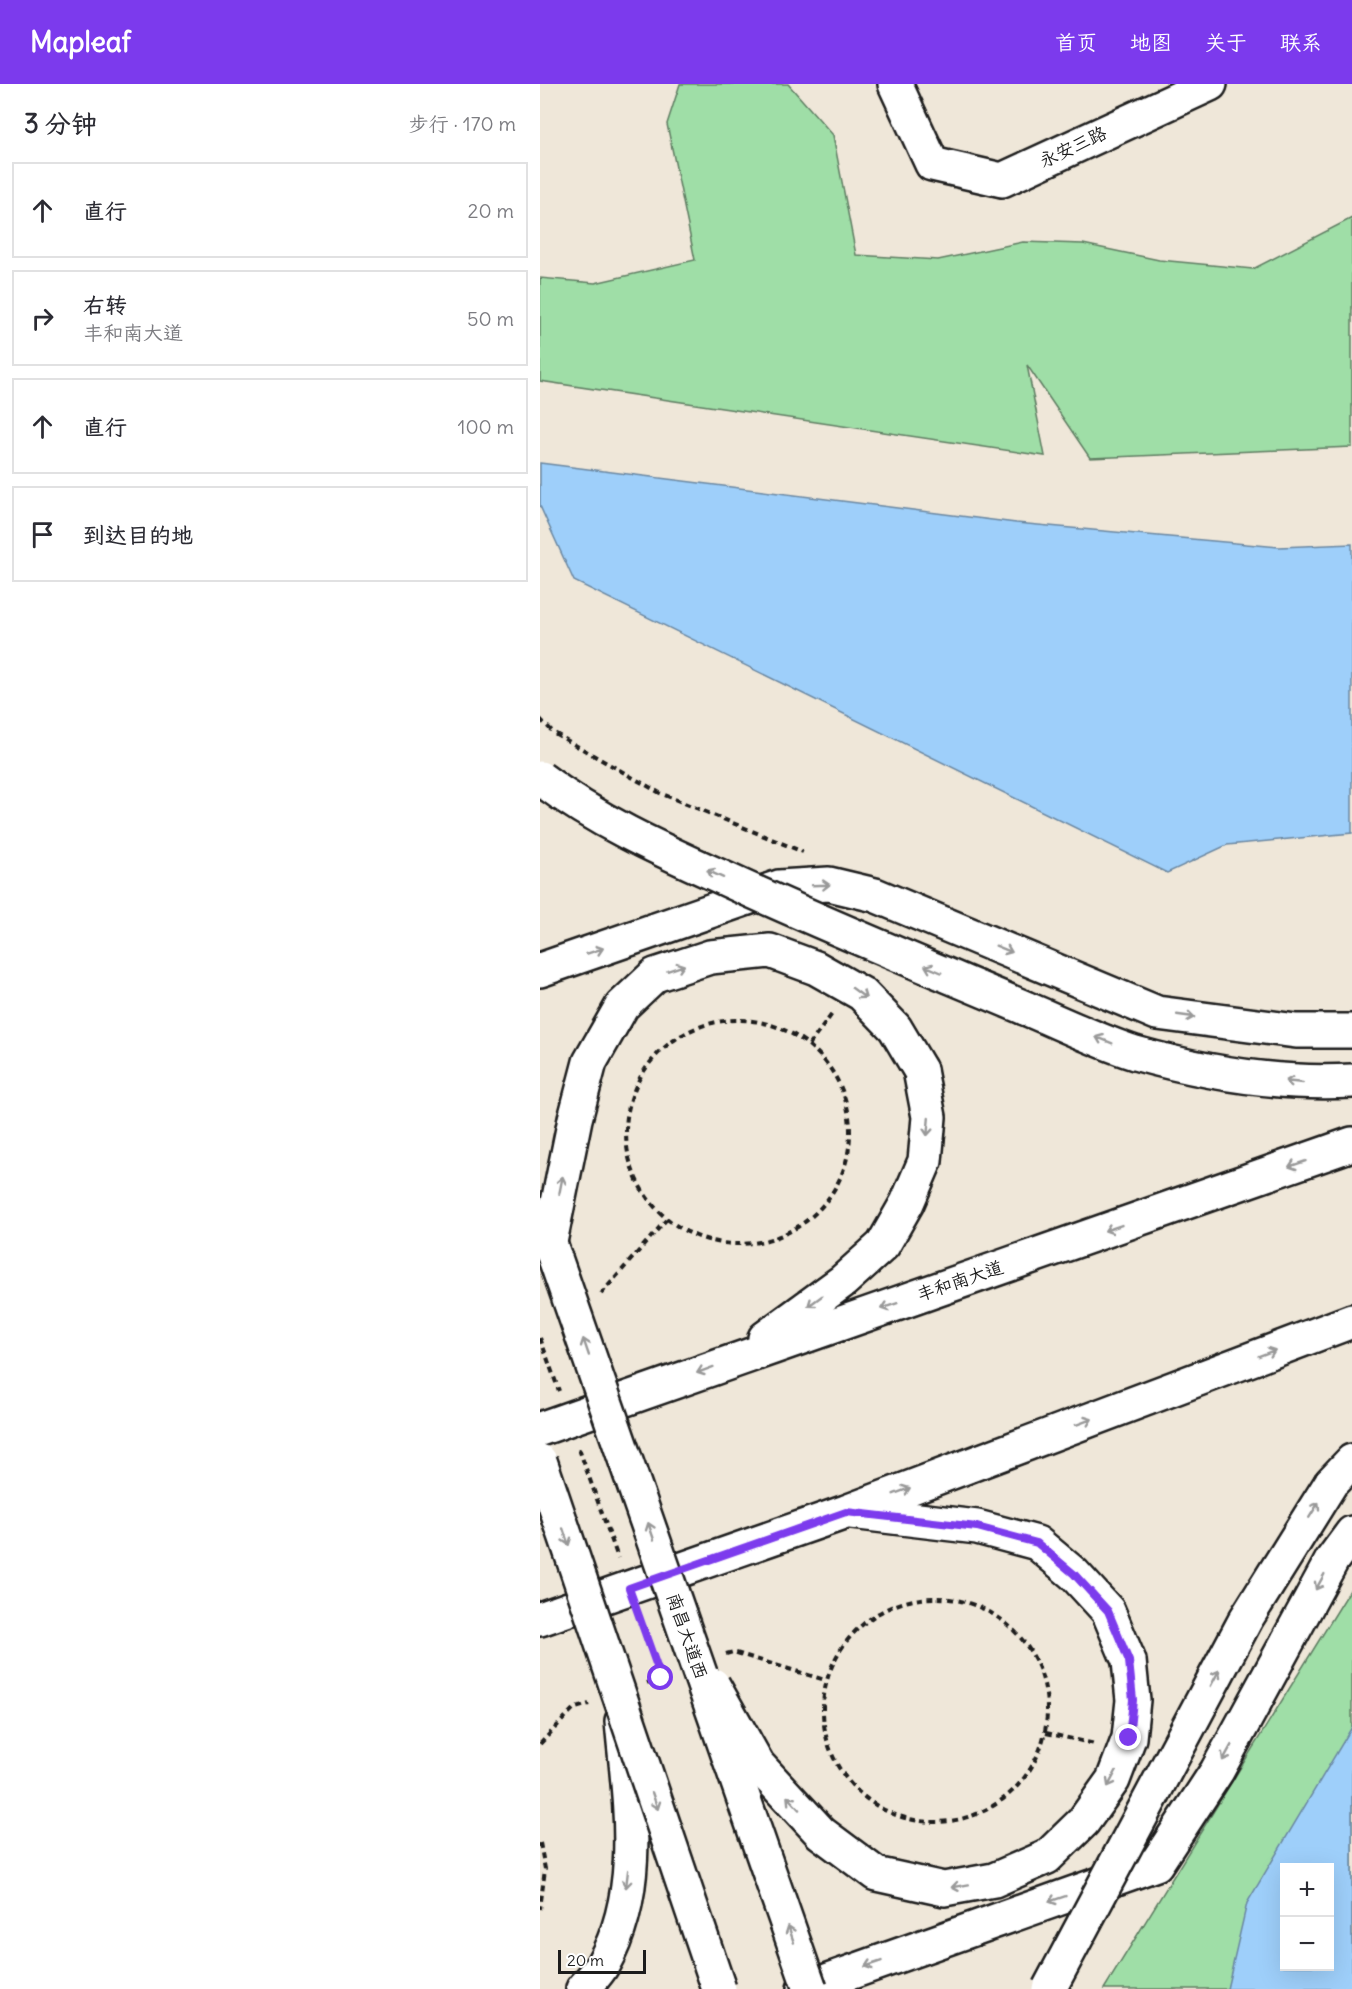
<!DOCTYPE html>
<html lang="zh">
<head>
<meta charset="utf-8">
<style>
	:root { --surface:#fff; --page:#f7f7f7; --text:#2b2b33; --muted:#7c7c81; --line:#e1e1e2; --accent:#7c3aed }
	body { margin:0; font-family:Delius,"LXGW WenKai TC",sans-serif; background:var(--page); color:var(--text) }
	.controls { position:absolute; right:18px; bottom:18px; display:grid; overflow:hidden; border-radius:0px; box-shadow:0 6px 24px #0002 }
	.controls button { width:54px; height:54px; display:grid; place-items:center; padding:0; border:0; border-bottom:2px solid var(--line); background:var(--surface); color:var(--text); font:30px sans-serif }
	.scale { position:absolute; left:18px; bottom:15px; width:88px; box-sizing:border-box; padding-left:6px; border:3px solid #1c1c1c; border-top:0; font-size:16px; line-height:21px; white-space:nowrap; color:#1c1c1c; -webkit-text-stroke:4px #fff; paint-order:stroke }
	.stop { position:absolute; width:18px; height:18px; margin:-14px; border:4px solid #7c3aed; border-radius:50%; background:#fff }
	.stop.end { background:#7c3aed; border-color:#fff; box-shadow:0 2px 6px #0008 }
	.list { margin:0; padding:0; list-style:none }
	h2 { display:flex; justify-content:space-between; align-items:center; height:78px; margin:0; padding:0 24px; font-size:26px }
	h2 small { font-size:20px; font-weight:400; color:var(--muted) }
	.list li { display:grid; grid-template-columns:39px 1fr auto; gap:18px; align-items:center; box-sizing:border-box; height:96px; margin:0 12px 12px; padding:0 12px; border:2px solid var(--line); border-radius:0px }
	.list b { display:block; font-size:22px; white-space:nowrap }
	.list p { margin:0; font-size:20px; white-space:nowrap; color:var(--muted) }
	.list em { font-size:20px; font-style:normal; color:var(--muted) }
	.icon { flex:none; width:33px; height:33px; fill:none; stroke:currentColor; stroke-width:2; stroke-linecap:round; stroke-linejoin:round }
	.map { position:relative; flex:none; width:812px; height:1905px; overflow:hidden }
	header { display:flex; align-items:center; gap:36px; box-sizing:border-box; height:84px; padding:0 30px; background:var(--accent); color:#fff }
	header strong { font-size:28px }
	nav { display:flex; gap:33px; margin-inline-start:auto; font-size:21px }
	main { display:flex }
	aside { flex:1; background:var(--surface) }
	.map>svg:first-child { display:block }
	.green { fill:#9fdea7; stroke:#5e7d62; stroke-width:1.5; fill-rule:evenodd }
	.water { fill:#9ecffa; stroke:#6a87a1; stroke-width:1.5; fill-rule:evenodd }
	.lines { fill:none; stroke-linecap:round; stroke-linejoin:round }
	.tertiary-casing { stroke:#1c1c1c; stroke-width:38 }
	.secondary-casing { stroke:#1c1c1c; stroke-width:38 }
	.primary-casing { stroke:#1c1c1c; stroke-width:38 }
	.path { stroke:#1c1c1c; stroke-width:4; stroke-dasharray:6 4.5; stroke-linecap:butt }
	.tertiary { stroke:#fff; stroke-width:33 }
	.secondary { stroke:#fff; stroke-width:33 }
	.primary { stroke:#fff; stroke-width:33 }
	.primary-bridge-casing { stroke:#1c1c1c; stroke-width:38; stroke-linecap:butt }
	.trunk-bridge-casing { stroke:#1c1c1c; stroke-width:38; stroke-linecap:butt }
	.primary-bridge { stroke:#fff; stroke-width:33 }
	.trunk-bridge { stroke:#fff; stroke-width:33 }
	.oneway { stroke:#999 }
	.route { stroke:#7c3aed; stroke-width:8 }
	.labels { text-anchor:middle; stroke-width:4.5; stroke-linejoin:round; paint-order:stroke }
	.street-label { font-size:18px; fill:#1c1c1c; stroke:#fff }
</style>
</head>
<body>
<header>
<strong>Mapleaf</strong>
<nav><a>首页</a><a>地图</a><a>关于</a><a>联系</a></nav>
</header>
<main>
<aside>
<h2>3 分钟<small>步行 · 170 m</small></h2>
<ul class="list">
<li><svg class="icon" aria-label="ahead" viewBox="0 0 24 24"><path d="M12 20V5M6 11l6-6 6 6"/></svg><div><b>直行</b></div><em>20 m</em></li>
<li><svg class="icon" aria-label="right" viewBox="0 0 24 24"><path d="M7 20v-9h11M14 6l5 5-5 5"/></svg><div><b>右转</b><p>丰和南大道</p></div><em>50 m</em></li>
<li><svg class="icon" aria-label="ahead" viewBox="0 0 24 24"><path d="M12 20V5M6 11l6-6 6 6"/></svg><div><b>直行</b></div><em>100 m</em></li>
<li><svg class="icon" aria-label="arrive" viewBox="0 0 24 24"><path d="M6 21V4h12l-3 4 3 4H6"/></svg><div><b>到达目的地</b></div></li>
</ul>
</aside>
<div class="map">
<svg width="812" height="1905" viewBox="0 0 812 1905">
	<rect width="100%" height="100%" fill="#efe7d9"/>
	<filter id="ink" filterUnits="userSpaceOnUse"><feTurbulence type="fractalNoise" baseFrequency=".0167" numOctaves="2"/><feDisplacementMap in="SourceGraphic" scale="12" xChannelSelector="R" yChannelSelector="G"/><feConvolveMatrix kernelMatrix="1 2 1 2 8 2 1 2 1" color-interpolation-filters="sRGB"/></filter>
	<g filter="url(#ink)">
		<!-- green -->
		<path class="green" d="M140,0H248L293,51L316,171L398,176L483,158L543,160L619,176L713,185L812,134V363L550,374L487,281L505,372L0,297V194L55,199L155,176L127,40Z
			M812,1503V1905H564ZM744,1784H790V1882H744Z"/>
		<!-- water -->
		<path class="water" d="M0,379L476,439L739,463L812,460V749L687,761L627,789L34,497L0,422Z
			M812,1643V1905H687L707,1819ZM744,1784H790V1882H744Z"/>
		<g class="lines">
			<!-- tertiary casing -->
			<g class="tertiary-casing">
				<path id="tertiary" d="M355,0L392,80L462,96L670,0"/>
			</g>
			<!-- secondary casing -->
			<g class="secondary-casing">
				<path id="secondary" d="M0,886L239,803L289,800L335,811L617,929L756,947H812
					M264,1905L616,1780L677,1687L792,1476L812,1449"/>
			</g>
			<!-- primary casing -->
			<g class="primary-casing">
				<path id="primary" d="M485,924C521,939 558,957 595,969C666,989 739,1001 812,997
					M225,1254L303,1197L343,1161L367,1119L385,1077L389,1033L380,986
					M0,1345L812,1060
					M791,1399L812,1377
					M311,1428L437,1443L497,1459L534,1490L568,1527L589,1577
					M0,1535L306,1428L812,1237
					M43,1905C50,1897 58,1889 63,1880C105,1806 89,1716 82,1637"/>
			</g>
			<!-- path -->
			<path class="path" d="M0,635L14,649L120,709L263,768
				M86 1048a112 112 0 1 1 224 0a112 112 0 1 1-224 0Z
				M269,961L292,930
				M61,1210L126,1136
				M0,1254L19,1307
				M39,1365L78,1474
				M283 1626a112 112 0 1 1 224 0a112 112 0 1 1-224 0Z
				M99,1532L121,1594
				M186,1570L193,1568L285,1596
				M107,1599L122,1593
				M506,1649L555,1660
				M0,1660L33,1625L49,1620
				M0,1759L5,1785L0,1825"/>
			<!-- tertiary -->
			<use href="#tertiary" class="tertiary"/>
			<!-- secondary -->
			<use href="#secondary" class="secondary"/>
			<!-- primary -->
			<use href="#primary" class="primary"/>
			<!-- primary-bridge casing -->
			<g class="primary-bridge-casing">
				<path id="primary-bridge" d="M0,694C55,736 117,764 179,792C280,839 383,881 485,924
					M10,1158L35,1035L50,978L82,922L115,891L170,873L230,867L276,884L322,910L355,944L380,986
					M173,1601L218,1681L281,1749L336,1790L404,1805L454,1796L507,1773L543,1738L573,1696L589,1654L593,1616L589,1577
					M509,1905L706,1535L791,1399"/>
			</g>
			<!-- trunk-bridge casing -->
			<g class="trunk-bridge-casing">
				<path id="trunk-bridge" d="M0,1131L270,1905
					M0,1377L179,1905"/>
			</g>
			<!-- primary-bridge -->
			<use href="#primary-bridge" class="primary-bridge"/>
			<!-- trunk-bridge -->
			<use href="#trunk-bridge" class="trunk-bridge"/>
		</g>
		<!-- one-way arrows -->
		<defs><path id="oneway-shaft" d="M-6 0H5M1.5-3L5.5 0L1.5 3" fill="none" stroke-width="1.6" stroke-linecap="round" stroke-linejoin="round" transform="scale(1.5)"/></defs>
		<g class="oneway">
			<use href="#oneway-shaft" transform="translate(175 790) rotate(-155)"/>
			<use href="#oneway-shaft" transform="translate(281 801) rotate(-2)"/>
			<use href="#oneway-shaft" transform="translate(464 865) rotate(22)"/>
			<use href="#oneway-shaft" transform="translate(55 867) rotate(-19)"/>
			<use href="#oneway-shaft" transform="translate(136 884) rotate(-18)"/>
			<use href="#oneway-shaft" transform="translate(393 885) rotate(-157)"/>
			<use href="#oneway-shaft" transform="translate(319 909) rotate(36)"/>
			<use href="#oneway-shaft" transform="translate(646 932) rotate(8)"/>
			<use href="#oneway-shaft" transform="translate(564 956) rotate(-158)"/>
			<use href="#oneway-shaft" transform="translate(754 998) rotate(-174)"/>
			<use href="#oneway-shaft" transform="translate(388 1043) rotate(95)"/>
			<use href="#oneway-shaft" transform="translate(757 1080) rotate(161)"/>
			<use href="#oneway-shaft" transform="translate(21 1101) rotate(-79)"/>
			<use href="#oneway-shaft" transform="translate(573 1144) rotate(161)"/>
			<use href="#oneway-shaft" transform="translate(275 1217) rotate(144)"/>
			<use href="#oneway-shaft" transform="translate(349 1222) rotate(161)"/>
			<use href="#oneway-shaft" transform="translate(46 1263) rotate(-109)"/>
			<use href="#oneway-shaft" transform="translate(727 1269) rotate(-21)"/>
			<use href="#oneway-shaft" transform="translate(165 1286) rotate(160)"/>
			<use href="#oneway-shaft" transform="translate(544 1338) rotate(-21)"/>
			<use href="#oneway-shaft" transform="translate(362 1407) rotate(-21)"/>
			<use href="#oneway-shaft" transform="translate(774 1426) rotate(-58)"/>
			<use href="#oneway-shaft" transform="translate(111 1447) rotate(-109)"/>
			<use href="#oneway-shaft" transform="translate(26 1453) rotate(71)"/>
			<use href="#oneway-shaft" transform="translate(780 1498) rotate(119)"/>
			<use href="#oneway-shaft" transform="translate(675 1594) rotate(-62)"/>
			<use href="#oneway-shaft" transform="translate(687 1669) rotate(119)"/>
			<use href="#oneway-shaft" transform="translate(572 1695) rotate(118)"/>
			<use href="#oneway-shaft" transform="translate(115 1717) rotate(71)"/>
			<use href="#oneway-shaft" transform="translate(253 1719) rotate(-133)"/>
			<use href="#oneway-shaft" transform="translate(87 1795) rotate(97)"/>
			<use href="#oneway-shaft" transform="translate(420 1802) rotate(170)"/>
			<use href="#oneway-shaft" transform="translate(517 1815) rotate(161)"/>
			<use href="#oneway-shaft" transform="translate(251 1850) rotate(-109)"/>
			<use href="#oneway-shaft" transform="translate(333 1880) rotate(161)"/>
		</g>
	</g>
	<g class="lines" filter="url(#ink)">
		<!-- route -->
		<path class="route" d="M121,1594L89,1504L306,1428L437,1443L497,1459L534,1490L568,1527L589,1577L593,1616L589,1654"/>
	</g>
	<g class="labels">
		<!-- street labels -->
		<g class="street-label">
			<text transform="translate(533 63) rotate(-25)" y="6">永安三路</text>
			<text transform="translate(420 1197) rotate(-19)" y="6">丰和南大道</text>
			<text transform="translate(147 1552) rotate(71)" y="6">南昌大道西</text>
		</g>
	</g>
</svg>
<div class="controls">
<button>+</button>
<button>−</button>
</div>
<div class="scale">20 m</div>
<div class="stop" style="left:121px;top:1594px"></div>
<div class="stop end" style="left:589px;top:1654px"></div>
</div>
</main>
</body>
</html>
